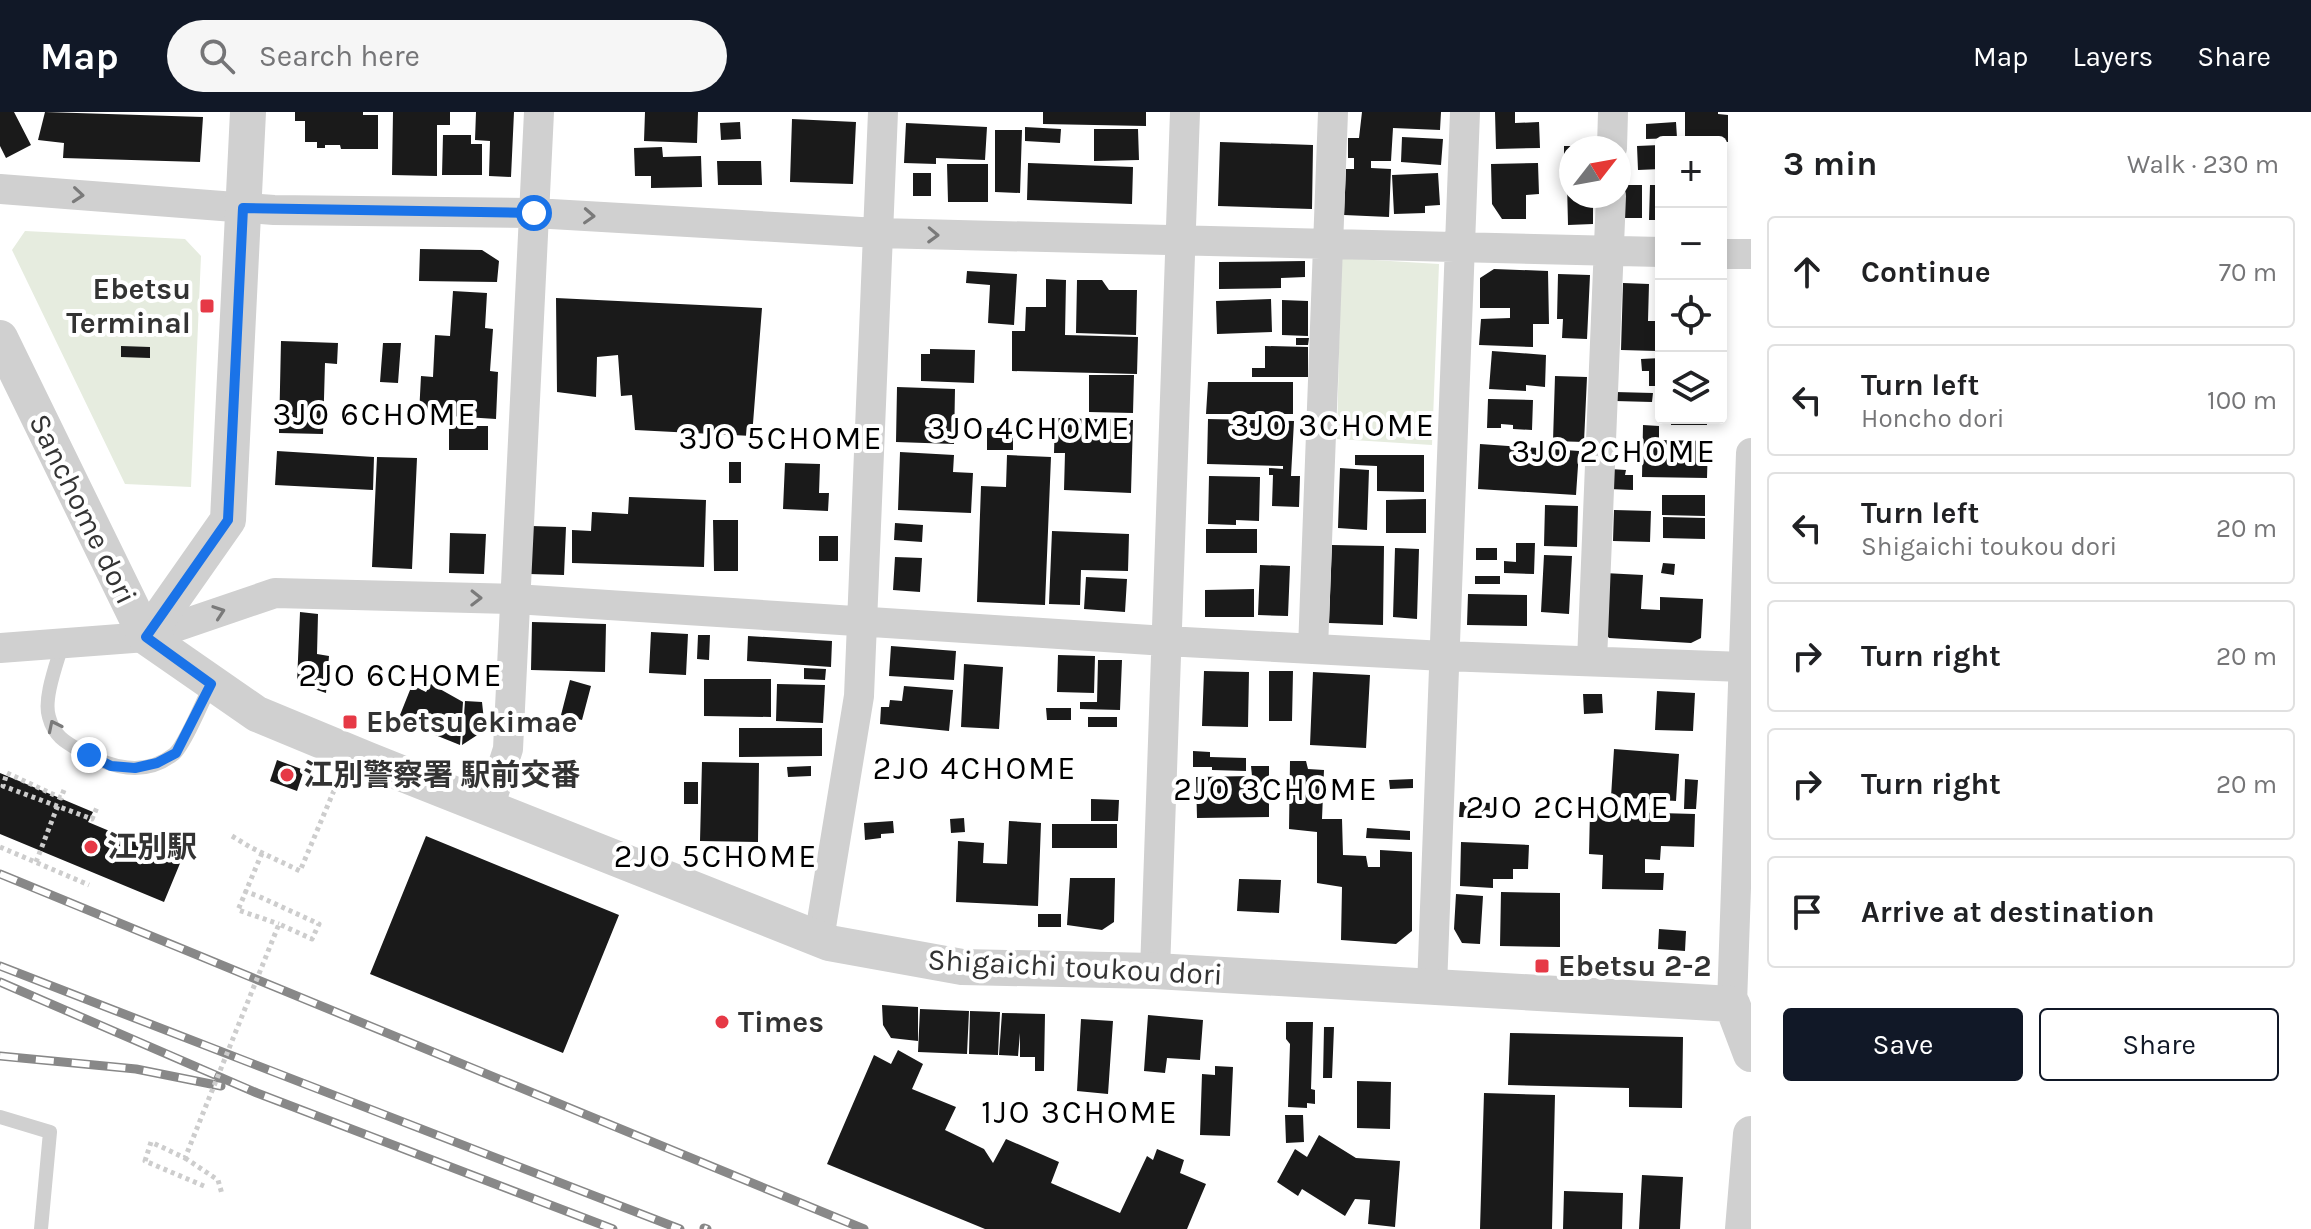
<!DOCTYPE html>
<html lang="en">
<head>
<meta charset="utf-8">
<style>
	:root { --surface:#fff; --page:#f6f6f6; --text:#202124; --muted:#757577; --line:#e0e0e0; --accent:#111827 }
	body { margin:0; font-family:Karla,"Noto Sans JP",sans-serif; background:var(--page); color:var(--text) }
	.controls { position:absolute; right:24px; top:24px; display:grid; overflow:hidden; border-radius:8px; box-shadow:0 4px 12px #0003 }
	.controls button { width:72px; height:72px; display:grid; place-items:center; padding:0; border:0; border-bottom:2px solid var(--line); background:var(--surface); color:var(--text); font:40px sans-serif }
	.compass { position:absolute; left:1559px; top:24px; width:72px; height:72px; border-radius:50%; background:var(--surface); box-shadow:0 4px 12px #0003; rotate:59deg }
	.stop { position:absolute; width:24px; height:24px; margin:-18px; border:6px solid #1a73e8; border-radius:50%; background:#fff }
	.stop.end { background:#1a73e8; border-color:#fff; box-shadow:0 2px 8px #0008 }
	.list { margin:0; padding:0; list-style:none }
	h2 { display:flex; justify-content:space-between; align-items:center; height:104px; margin:0; padding:0 32px; font-size:34px }
	h2 small { font-size:26px; font-weight:400; color:var(--muted) }
	.list li { display:grid; grid-template-columns:52px 1fr auto; gap:24px; align-items:center; box-sizing:border-box; height:112px; margin:0 16px 16px; padding:0 16px; border:2px solid var(--line); border-radius:8px }
	.list b { display:block; font-size:30px; white-space:nowrap }
	.list p { margin:0; font-size:26px; white-space:nowrap; color:var(--muted) }
	.list em { font-size:26px; font-style:normal; color:var(--muted) }
	.actions { display:flex; gap:16px; padding:24px 32px }
	.actions a { flex:1; padding:18px 0; border:2px solid var(--accent); border-radius:8px; text-align:center; font-size:28px; color:var(--accent) }
	.actions .main { background:var(--accent); color:#fff }
	.icon { flex:none; width:44px; height:44px; fill:none; stroke:currentColor; stroke-width:2; stroke-linecap:round; stroke-linejoin:round }
	.map { position:relative; flex:none; width:1751px; height:1117px; overflow:hidden }
	header { display:flex; align-items:center; gap:48px; box-sizing:border-box; height:112px; padding:0 40px; background:var(--accent); color:#fff }
	header strong { font-size:38px }
	nav { display:flex; gap:44px; margin-inline-start:auto; font-size:28px }
	.search { width:560px; height:72px; background:var(--page); display:flex; align-items:center; gap:20px; box-sizing:border-box; padding:0 28px; border-radius:44px; color:var(--muted); font-size:30px }
	main { display:flex }
	aside { flex:1; background:var(--surface) }
	.map>svg:first-child { display:block }
	.green { fill:#e6ecdf }
	.building { fill:#1a1a1a }
	.lines { fill:none; stroke-linecap:round; stroke-linejoin:round }
	.path { stroke:#cdcdcd; stroke-width:5; stroke-dasharray:4 4; stroke-linecap:butt }
	.service { stroke:#d0d0d0; stroke-width:14 }
	.minor { stroke:#d0d0d0; stroke-width:30 }
	.tertiary { stroke:#d0d0d0; stroke-width:36 }
	.rail-casing { stroke:#888; stroke-width:9 }
	.rail { stroke:#fff; stroke-width:6; stroke-dasharray:18; stroke-linecap:butt }
	.path-bridge { stroke:#cdcdcd; stroke-width:5; stroke-dasharray:4 4; stroke-linecap:butt }
	.oneway { stroke:#7a7a7a }
	.route { stroke:#1a73e8; stroke-width:10 }
	.poi-dot { fill:#e63946; stroke:#fff; stroke-width:3 }
	.labels { text-anchor:middle; stroke-width:8; stroke-linejoin:round; paint-order:stroke }
	.poi-label { font-size:30px; font-weight:bold; fill:#333; stroke:#fff; text-anchor:start }
	.street-label { font-size:30px; fill:#333; stroke:#fff }
	.neighbourhood-label { font-size:32px; letter-spacing:2px; fill:#000; stroke:#fff }
</style>
</head>
<body>
<header>
<strong>Map</strong>
<div class="search"><svg class="icon" aria-label="search" viewBox="0 0 24 24"><circle cx="10" cy="10" r="6"/><path d="M15 15l6 6"/></svg>Search here</div>
<nav><a>Map</a><a>Layers</a><a>Share</a></nav>
</header>
<main>
<div class="map">
<svg width="1751" height="1117" viewBox="0 0 1751 1117">
	<rect width="100%" height="100%" fill="#fff"/>
	<!-- green -->
	<path class="green" d="M25,119L185,127L201,144L191,375L125,372L12,138Z
		M1341,146L1439,152L1432,333L1337,327Z"/>
	<!-- building -->
	<path class="building" d="M0,0H14L31,33L6,46L0,34Z
		M45,0L203,5L200,50L63,46L64,31L38,28Z
		M295,0H363V3H378V37H341L340,33H325V36H317V30H305V9H295Z
		M393,0H450V13H437V64L392,63Z
		M476,0H514L511,65L489,64L490,29L475,28Z
		M645,0H698L697,31L644,29Z
		M1043,0H1146V14L1043,12Z
		M1362,0H1441L1440,18L1393,16L1391,49H1371V56L1391,57L1389,105L1344,103L1346,57H1354V46H1348V26H1359Z
		M1495,0H1515V11L1539,10L1540,36L1496,37Z
		M1685,0H1718V2L1728,3V30L1685,29Z
		M792,7L856,10L853,72L790,70Z
		M740,10L741,27L721,28L720,11Z
		M1676,10L1677,26L1646,27V12Z
		M906,11L987,15L985,48L936,46V52L904,51Z
		M1025,15L1061,17L1060,31L1025,29Z
		M1094,17H1138L1139,48L1094,49Z
		M995,18H1022L1020,81L995,80Z
		M443,23H471V32H482V63H442Z
		M1402,25L1443,27L1441,53L1401,50Z
		M1220,30L1313,33L1312,97L1218,94Z
		M1660,33L1661,57L1638,58L1637,34Z
		M1564,34H1571V60L1564,59Z
		M662,35L663,45L701,44L702,75L651,76V64H635L634,36Z
		M717,49H761L762,73H718Z
		M1028,51L1133,55L1132,92L1027,88Z
		M1538,51L1539,82L1526,83V107H1502L1492,92L1491,52Z
		M947,52H988V90H948Z
		M913,61H931V84H913Z
		M1438,61L1440,93L1425,94V101L1394,102L1392,63Z
		M1567,71H1571V84H1593V112L1568,113Z
		M1622,73H1642V106H1622Z
		M1650,73H1661V108H1649Z
		M420,137L482,138L499,149L497,170L419,169Z
		M1305,149V165L1281,166V176L1219,177V150Z
		M1494,157L1548,159L1549,212H1533V235L1479,233L1481,207L1510,206V196H1480V166Z
		M967,159L1017,162L1014,213L988,211L990,173L966,171Z
		M1558,162L1590,163L1587,227L1562,226L1563,207H1557Z
		M1658,166L1661,167V192L1656,191Z
		M1046,167L1066,168L1065,223L1138,225L1137,262L1012,259V219H1025L1026,195H1046Z
		M1077,168H1102L1109,178H1137L1136,223L1076,221Z
		M1623,171L1649,172L1648,209H1658L1657,239L1621,238Z
		M453,179L487,181L485,216L493,217L490,259L498,260L496,307L419,302L421,264L433,265L435,223L450,224Z
		M556,186L762,196L752,324L635,318L632,283L621,284L618,243L597,245L596,285L557,280Z
		M1271,187L1272,220L1217,222L1216,189Z
		M1282,188L1308,189V224L1282,223Z
		M1296,226H1309L1308,233H1296Z
		M281,229L338,231L337,252L325,251L323,322L279,321Z
		M383,231H401L398,271L380,270Z
		M121,234L150,235V246L121,245Z
		M1265,234L1308,235V265H1252V256H1265Z
		M930,237L975,238L974,271L921,269V242H930Z
		M1492,239L1546,243L1545,275L1526,273V279L1489,277Z
		M1661,246V274H1649V259H1642L1641,247Z
		M1089,263H1134L1133,301L1089,300Z
		M1555,264L1587,265L1584,330L1553,329Z
		M1208,270H1293V302H1206Z
		M897,275L955,277L954,332L896,330Z
		M1615,280L1653,281L1652,290L1615,289Z
		M1488,287L1533,288L1532,318L1513,317V313L1501,312V316H1487Z
		M1055,306L1133,308L1131,381L1064,378L1065,341H1054Z
		M1671,306H1707V313H1671Z
		M1208,307L1294,309L1291,364H1300L1299,395L1272,394L1273,363H1269V356L1283,357V354L1207,352Z
		M1643,313L1659,314V328L1708,329L1707,366L1642,365Z
		M449,314H488V338H449Z
		M987,316H1013V338H987Z
		M1480,332L1579,339L1576,383L1478,377Z
		M277,339L374,345L373,378L275,373Z
		M900,340L954,343L953,360L973,361L971,401L898,398Z
		M1007,343L1051,345L1045,493L977,490L981,374L1006,375Z
		M1355,343H1424V380L1377,379V354L1355,353Z
		M377,345L417,346L412,457L372,455Z
		M729,350H741V371H729Z
		M785,351L820,352L819,381H829L828,399L783,397Z
		M1340,356L1369,358L1367,418L1338,416Z
		M1610,357L1626,358L1625,363H1633V378L1609,377Z
		M1209,364L1260,365L1259,409L1236,408V413L1208,412Z
		M1662,383H1705V404L1662,403Z
		M629,385L706,388L704,455L572,451V418L591,419L592,400L628,402Z
		M1426,387V421H1386V388Z
		M1545,393L1578,394L1577,435L1544,434Z
		M1614,398L1651,399L1650,430L1613,429Z
		M1663,405L1705,406V427L1663,426Z
		M713,408H738V459H714Z
		M895,411L923,413L922,430L894,428Z
		M531,414L566,415L564,463L529,462Z
		M1206,417H1257V441H1206Z
		M1052,419L1129,422L1128,459L1081,458L1080,493L1049,492Z
		M450,421L486,422L484,462L449,461Z
		M819,424H838V449H819Z
		M1516,431H1535L1534,462L1504,461V449L1516,450Z
		M1332,433L1384,434L1383,513L1329,511Z
		M1395,436L1419,437L1417,507L1393,505Z
		M1476,436H1497V448H1476Z
		M1544,443L1572,444L1569,502L1541,500Z
		M895,445L922,446L920,480L893,478Z
		M1663,451L1675,452L1674,463L1661,461Z
		M1260,453L1290,454L1288,504L1258,503Z
		M1604,461L1643,463L1641,497L1660,498V485L1703,487L1701,526L1691,531L1609,526L1602,516Z
		M1475,464H1500V472H1475Z
		M1086,465L1127,467L1125,500L1084,497Z
		M1254,477V505H1205V478Z
		M1468,482L1527,483V514L1467,513Z
		M300,500L318,502L317,542L329,544L326,581L297,571Z
		M532,510L606,512L605,560L531,558Z
		M651,520L688,522L686,563L649,561Z
		M698,523H710L709,548L697,547Z
		M748,524L832,529L831,555L747,549Z
		M891,534L956,539L954,568L889,564Z
		M1058,543L1095,544L1094,581L1057,580Z
		M1098,548H1122L1120,598L1080,597V590H1097Z
		M964,552L1003,555L999,617L961,615Z
		M804,556L826,557L825,568L804,567Z
		M1204,559L1249,560L1248,615L1202,614Z
		M1269,559H1293L1292,609H1269Z
		M1313,560L1370,563L1366,636L1310,633Z
		M704,567H771V605L704,604Z
		M570,568L591,574L582,608L561,603Z
		M431,572L463,590L460,633L398,608L412,573L426,580Z
		M777,572L825,573L823,611L776,609Z
		M904,574L953,578L949,619L880,612L881,595H889L890,588L902,589Z
		M1657,579L1695,581L1693,619L1655,618Z
		M1583,582H1602L1603,601L1584,602Z
		M465,589L482,590L485,618L462,633Z
		M1046,596H1071V608H1047Z
		M1088,605H1117V615H1088Z
		M739,616H822V644L739,645Z
		M1614,637L1679,642L1676,689L1611,685Z
		M1193,639L1210,640V645L1246,646V659L1212,658V655H1193Z
		M277,648L304,658L297,679L270,669Z
		M1290,649H1306L1308,657L1324,658L1322,707H1342L1343,743L1366,744L1368,755H1380V738L1412,740V819L1396,832L1341,828L1342,775L1317,771V720L1289,717Z
		M702,650L759,651L758,730L700,729Z
		M811,654V664L788,665L787,655Z
		M1251,654H1269V705L1197,706L1196,665L1252,664Z
		M0,661L93,700L88,710L181,749L164,790L0,722Z
		M1413,667V676L1390,677L1389,668Z
		M1685,667L1698,668L1696,697H1684Z
		M684,670H698V692H684Z
		M1091,687L1119,688L1118,709H1091Z
		M1460,690L1495,691L1494,706L1459,705Z
		M1590,699L1695,702L1694,735L1661,734L1660,748L1645,747V761H1664L1663,778L1602,777L1603,743L1589,742Z
		M964,706L965,720L951,721L950,707Z
		M893,709L894,721L881,722V726L865,728L864,711Z
		M1009,709L1041,711L1038,794L956,790L958,729L984,731L983,751L1007,752Z
		M1052,712H1117V736H1052Z
		M1367,716L1410,719V728L1366,726Z
		M426,724L619,803L563,941L370,862Z
		M1461,730L1529,733L1528,757H1513V767H1493V776L1460,774Z
		M1070,766H1115L1114,810L1102,818L1067,813Z
		M1239,767L1281,768L1279,801L1237,799Z
		M1501,780L1560,781V835L1500,834Z
		M1456,782L1483,784L1480,832L1462,831L1454,817Z
		M1038,802H1061V815H1038Z
		M1659,817L1686,819L1685,839L1658,837Z
		M882,893L918,895V929L891,926L883,913Z
		M920,897L969,899L967,942L918,940Z
		M970,899L1000,900L998,943L969,942Z
		M1002,901L1045,902L1044,959H1035V945H1020V921L1018,944L999,943Z
		M1148,903L1203,908L1200,948L1167,946L1165,961L1144,959Z
		M1081,907L1113,909L1108,982L1077,979Z
		M1286,910H1313L1311,977L1315,978V992L1307,991V996L1288,995L1290,932L1286,927Z
		M1324,915H1334L1332,966H1323Z
		M1510,921L1683,925L1682,996L1629,995V976L1508,973Z
		M898,938L923,952L912,977L956,995L945,1018L984,1037L993,1051L1006,1027L1059,1050L1051,1071L1120,1101L1147,1044L1153,1048L1157,1037L1184,1048L1180,1061L1206,1072L1187,1117H985L827,1052L874,943L891,952Z
		M1215,954L1233,955L1230,1024L1200,1023L1202,962L1215,963Z
		M1357,969L1391,970L1390,1017L1357,1016Z
		M1484,981L1555,983L1552,1117H1480Z
		M1285,1003H1303L1304,1030L1286,1031Z
		M1319,1023L1356,1046L1400,1049L1395,1115L1368,1112L1370,1088L1355,1087L1345,1104L1302,1077L1298,1084L1277,1070L1295,1037L1307,1045Z
		M1642,1063L1683,1065L1680,1117H1639Z
		M1564,1079L1623,1081L1622,1117H1563Z"/>
	<g class="lines">
		<!-- path -->
		<path class="path" d="M64,678L61,686L7,661L3,674L92,707L98,693
			M232,724L250,735L300,759L338,669
			M0,735L89,773
			M262,741L238,798L279,812
			M36,750L58,693
			M244,779L258,784
			M185,1046L218,1068L222,1082"/>
		<!-- service -->
		<path class="service" d="M62,533C57,551 43,587 49,605C54,624 65,630 81,639C110,655 144,666 174,642C184,634 204,587 211,572
			M0,1005L50,1020L41,1117"/>
		<!-- minor -->
		<path class="minor" d="M1612,36L1613,0
			M0,77L274,98L534,101L878,121L1661,140
			M1721,142H1751
			M0,536L146,525L275,481L515,487L1166,529L1444,544L1743,555
			M1313,537L1333,0
			M1592,549L1611,84
			M489,696L508,637L539,0
			M819,827L859,584L883,0
			M1155,859L1185,0
			M1432,875L1465,0
			M1732,892L1751,341"/>
		<!-- tertiary -->
		<path class="tertiary" d="M0,226L146,525L257,602L368,648L829,831L962,855L1155,859L1732,892L1751,942
			M146,525L228,408L248,0
			M1743,1117L1751,1022"/>
		<!-- rail casing -->
		<g class="rail-casing">
			<path id="rail" d="M0,762L864,1117
				M0,854L680,1117
				M0,870L257,981L613,1117
				M0,944L136,957L221,974
				M704,1116L707,1117"/>
		</g>
		<!-- rail -->
		<use href="#rail" class="rail"/>
		<!-- path-bridge -->
		<path class="path-bridge" d="M204,1074L145,1049L151,1030L185,1046L279,812L312,827L319,812L258,784"/>
	</g>
	<!-- one-way arrows -->
	<defs><path id="oneway-chevron" d="M-2-3.5L2.5 0L-2 3.5" fill="none" stroke-width="1.6" stroke-linecap="round" stroke-linejoin="round" transform="scale(2)"/></defs>
	<g class="oneway">
		<use href="#oneway-chevron" transform="translate(78 83) rotate(5)"/>
		<use href="#oneway-chevron" transform="translate(589 104) rotate(3)"/>
		<use href="#oneway-chevron" transform="translate(933 123) rotate(2)"/>
		<use href="#oneway-chevron" transform="translate(476 486) rotate(1)"/>
		<use href="#oneway-chevron" transform="translate(219 500) rotate(-19)"/>
		<use href="#oneway-chevron" transform="translate(54 614) rotate(-116)"/>
	</g>
	<g class="lines">
		<!-- route -->
		<path class="route" d="M89,643L111,654L135,656L157,651L176,641L211,572L146,525L228,408L243,96L534,101"/>
	</g>
	<!-- markers -->
	<g class="poi-dot">
		<rect x="199" y="186" width="16" height="16" rx="4"/>
		<rect x="342" y="602" width="16" height="16" rx="4"/>
		<circle cx="287" cy="663" r="8"/>
		<circle cx="91" cy="735" r="8"/>
		<rect x="1534" y="846" width="16" height="16" rx="4"/>
		<circle cx="722" cy="910" r="8"/>
	</g>
	<g class="labels">
		<!-- poi labels -->
		<g class="poi-label">
			<text x="191" y="187" text-anchor="end">Ebetsu<tspan x="191" dy="34">Terminal</tspan></text>
			<text x="366" y="620">Ebetsu ekimae</text>
			<text x="303" y="673">江別警察署 駅前交番</text>
			<text x="107" y="745">江別駅</text>
			<text x="1558" y="864">Ebetsu 2-2</text>
			<text x="738" y="920">Times</text>
		</g>
		<!-- street labels -->
		<g class="street-label">
			<text transform="translate(83 397) rotate(64)" y="10">Sanchome dori</text>
			<text transform="translate(1075 855) rotate(3)" y="10">Shigaichi toukou dori</text>
		</g>
		<!-- neighbourhood labels -->
		<g class="neighbourhood-label">
			<text x="375" y="313">3JO 6CHOME</text>
			<text x="1333" y="324">3JO 3CHOME</text>
			<text x="1029" y="327">3JO 4CHOME</text>
			<text x="781" y="337">3JO 5CHOME</text>
			<text x="1614" y="350">3JO 2CHOME</text>
			<text x="401" y="574">2JO 6CHOME</text>
			<text x="975" y="667">2JO 4CHOME</text>
			<text x="1276" y="688">2JO 3CHOME</text>
			<text x="1568" y="706">2JO 2CHOME</text>
			<text x="716" y="755">2JO 5CHOME</text>
			<text x="1080" y="1011">1JO 3CHOME</text>
		</g>
	</g>
</svg>
<div class="controls">
<button>+</button>
<button>−</button>
<button><svg class="icon" aria-label="locate" viewBox="0 0 24 24"><circle cx="12" cy="12" r="6"/><path d="M12 2v4M12 18v4M2 12h4M18 12h4"/></svg></button>
<button><svg class="icon" aria-label="layers" viewBox="0 0 24 24"><path d="M12 4l9 5-9 5-9-5zM3 14l9 5 9-5"/></svg></button>
</div>
<svg class="compass" viewBox="-18 -18 36 36"><path d="M0-13l5 13h-10z" fill="#e53935"/><path d="M0 13l5-13h-10z" fill="#757577"/></svg>
<div class="stop" style="left:534px;top:101px"></div>
<div class="stop end" style="left:89px;top:643px"></div>
</div>
<aside>
<h2>3 min<small>Walk · 230 m</small></h2>
<ul class="list">
<li><svg class="icon" aria-label="ahead" viewBox="0 0 24 24"><path d="M12 20V5M6 11l6-6 6 6"/></svg><div><b>Continue</b></div><em>70 m</em></li>
<li><svg class="icon" aria-label="left" viewBox="0 0 24 24"><path d="M17 20v-9H6M10 6l-5 5 5 5"/></svg><div><b>Turn left</b><p>Honcho dori</p></div><em>100 m</em></li>
<li><svg class="icon" aria-label="left" viewBox="0 0 24 24"><path d="M17 20v-9H6M10 6l-5 5 5 5"/></svg><div><b>Turn left</b><p>Shigaichi toukou dori</p></div><em>20 m</em></li>
<li><svg class="icon" aria-label="right" viewBox="0 0 24 24"><path d="M7 20v-9h11M14 6l5 5-5 5"/></svg><div><b>Turn right</b></div><em>20 m</em></li>
<li><svg class="icon" aria-label="right" viewBox="0 0 24 24"><path d="M7 20v-9h11M14 6l5 5-5 5"/></svg><div><b>Turn right</b></div><em>20 m</em></li>
<li><svg class="icon" aria-label="arrive" viewBox="0 0 24 24"><path d="M6 21V4h12l-3 4 3 4H6"/></svg><div><b>Arrive at destination</b></div></li>
</ul>
<div class="actions"><a class="main">Save</a><a>Share</a></div>
</aside>
</main>
</body>
</html>
